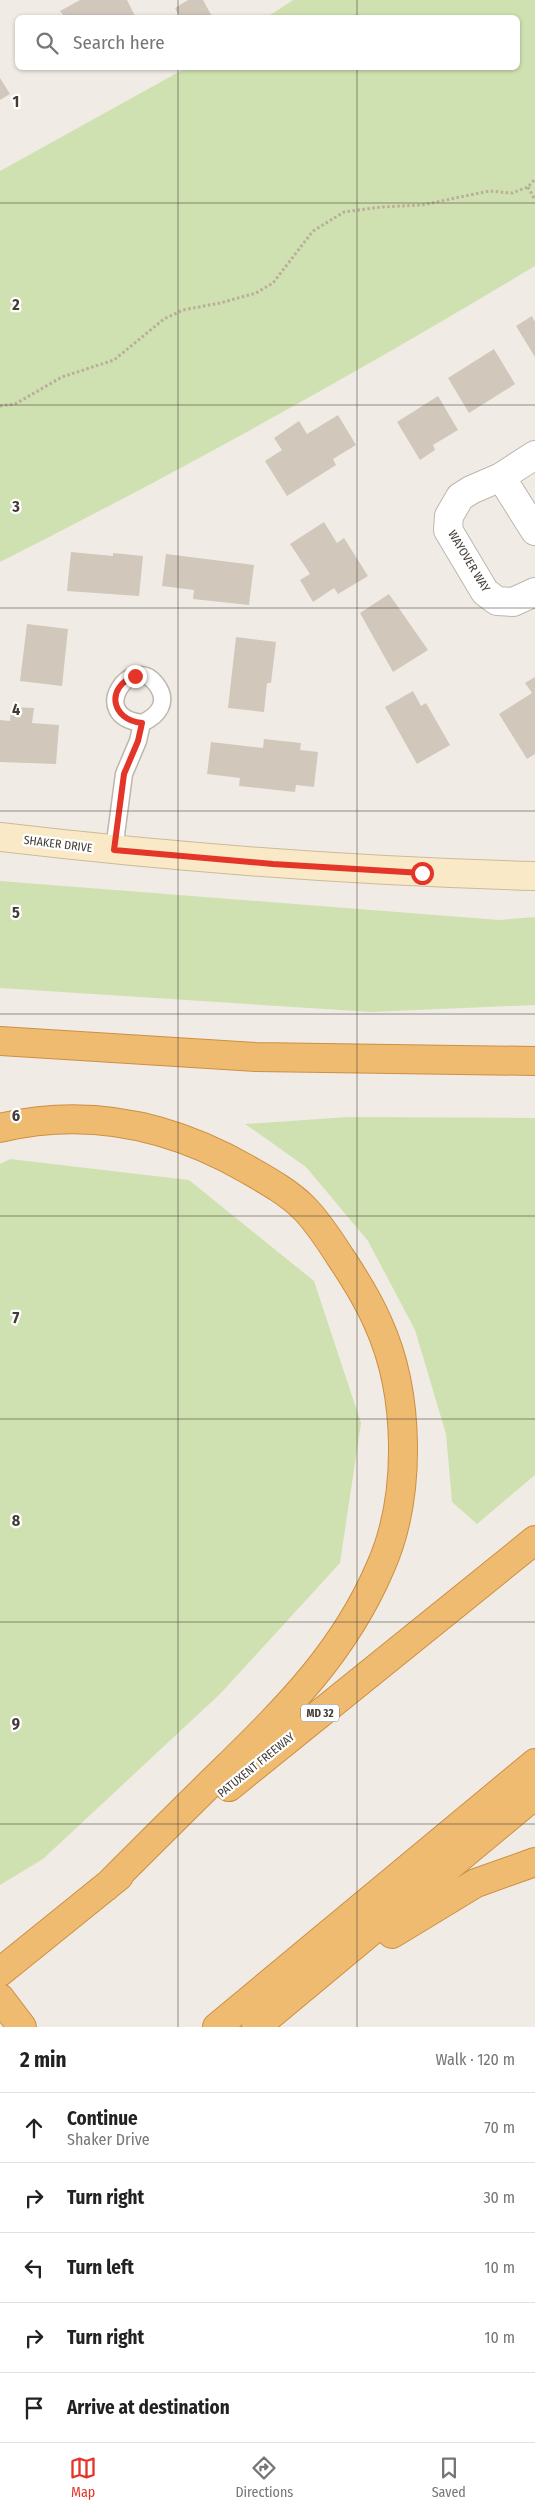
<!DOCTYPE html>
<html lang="en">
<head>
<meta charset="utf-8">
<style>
	:root { --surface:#fff; --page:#f2f2f2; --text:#222; --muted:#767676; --line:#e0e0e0; --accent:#e43628 }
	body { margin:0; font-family:"Fira Sans Condensed",sans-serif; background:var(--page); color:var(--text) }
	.stop { position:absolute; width:15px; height:15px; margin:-11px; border:4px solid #e43628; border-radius:50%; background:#fff }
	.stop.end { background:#e43628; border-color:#fff; box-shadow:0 1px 5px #0008 }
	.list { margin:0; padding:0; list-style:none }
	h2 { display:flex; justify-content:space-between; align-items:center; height:65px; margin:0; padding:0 20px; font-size:21px }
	h2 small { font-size:16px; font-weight:400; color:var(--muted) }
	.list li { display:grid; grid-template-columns:32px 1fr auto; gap:15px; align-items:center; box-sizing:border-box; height:70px; padding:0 20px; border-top:1px solid var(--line) }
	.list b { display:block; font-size:19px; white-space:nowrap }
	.list p { margin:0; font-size:16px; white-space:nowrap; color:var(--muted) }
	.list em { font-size:16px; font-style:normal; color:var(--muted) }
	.icon { flex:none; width:28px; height:28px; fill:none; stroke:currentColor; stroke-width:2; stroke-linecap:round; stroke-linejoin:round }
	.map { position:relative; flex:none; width:535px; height:2027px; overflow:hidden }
	.search { position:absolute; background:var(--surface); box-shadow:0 1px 4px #0004; left:15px; right:15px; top:15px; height:55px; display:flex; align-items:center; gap:12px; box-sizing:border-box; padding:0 18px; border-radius:8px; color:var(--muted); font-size:19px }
	.sheet { height:415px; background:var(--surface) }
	nav { display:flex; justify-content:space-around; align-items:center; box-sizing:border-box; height:70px; border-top:1px solid var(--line); background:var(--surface); font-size:14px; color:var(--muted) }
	nav a { display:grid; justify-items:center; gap:2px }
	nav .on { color:var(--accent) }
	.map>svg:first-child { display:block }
	.green { fill:#cfe1b1 }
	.building { fill:#d1c7bb }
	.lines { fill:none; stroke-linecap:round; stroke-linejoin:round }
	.lane-casing { stroke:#beb6ab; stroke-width:19 }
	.street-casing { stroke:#beb6ab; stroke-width:30 }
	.secondary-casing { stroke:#ccba98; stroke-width:30 }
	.highway-casing { stroke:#cd8f43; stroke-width:30 }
	.path { stroke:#bbad9b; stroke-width:3; stroke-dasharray:2.5 2.5; stroke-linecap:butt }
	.lane { stroke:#fff; stroke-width:16 }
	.street { stroke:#fff; stroke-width:28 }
	.secondary { stroke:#f9e9c7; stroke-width:28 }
	.highway { stroke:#efbb71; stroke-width:28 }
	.route { stroke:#e43628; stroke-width:6 }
	.grid { fill:none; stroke:#423c35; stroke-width:1; stroke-opacity:0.55 }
	.labels { text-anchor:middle; stroke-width:4.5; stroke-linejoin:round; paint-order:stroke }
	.shield { fill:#fff; stroke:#7b7672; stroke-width:1 }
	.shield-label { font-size:11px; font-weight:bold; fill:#423c35 }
	.street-label { font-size:12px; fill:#423c35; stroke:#fff }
	.grid-label { font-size:16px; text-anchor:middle; font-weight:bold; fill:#423c35; stroke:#fff; stroke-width:4.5; stroke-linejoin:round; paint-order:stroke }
</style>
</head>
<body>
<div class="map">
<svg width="535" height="2027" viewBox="0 0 535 2027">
	<rect width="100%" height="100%" fill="#f0ece5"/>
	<!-- green -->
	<path class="green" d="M293,0H535V266C361,371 182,470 0,562V171L186,68H518V18L267,17Z
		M0,881L499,920L535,917V1005L371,1012L0,988Z
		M348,1117L535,1118V1475L477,1524L452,1502L446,1434L415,1330L368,1241L306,1167L245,1124Z
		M10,1159L189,1180L314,1281L361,1423L340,1563L220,1694L43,1859L0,1885V1164Z"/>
	<!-- building -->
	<path class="building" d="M80,0H127L136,18H58L63,15L60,11Z
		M188,0H203L213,18H180L175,8Z
		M0,78L10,94L0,100Z
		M532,316L535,322V357L516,326Z
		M494,349L515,384L469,413L448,378Z
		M438,396L458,430L433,445L435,450L420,460L397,422Z
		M338,415L356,445L333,459L336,465L287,496L265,461L282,450L274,438L299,421L307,434Z
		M324,522L337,543L344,538L368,576L338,594L334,588L313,602L300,580L310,574L290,544Z
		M71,552L113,556V553L143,556L139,596L67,591Z
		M166,554L254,565L249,605L193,599L194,590L162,586Z
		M389,594L428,650L393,672L360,613Z
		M27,624L68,629L62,686L20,681Z
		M236,637L276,642L271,683H267L264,712L228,708Z
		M535,677V754L527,759L499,714L532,693L525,683Z
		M413,691L421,706L426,703L450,745L417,764L385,707Z
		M11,707L34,708L32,723L59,725L56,764L0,762V720L10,721Z
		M264,739L301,743L300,750L318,752L314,787L296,785L295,792L239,786L240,778L207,774L211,742L263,748Z"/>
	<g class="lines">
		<!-- lane casing -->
		<g class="lane-casing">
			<path id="lane" d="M114,850L124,774L138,741L142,723C158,716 170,702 156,684C132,652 86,716 142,723"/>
		</g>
		<!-- street casing -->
		<g class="street-casing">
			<path id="street" d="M535,455L501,477L471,490L460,497L449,516L448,530L485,592L497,601L513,602L535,592
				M501,477L535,531"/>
		</g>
		<!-- secondary casing -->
		<g class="secondary-casing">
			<path id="secondary" d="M0,837C178,858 356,871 535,876"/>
		</g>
		<!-- highway casing -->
		<g class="highway-casing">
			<path id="highway" d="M0,1041L256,1057L535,1061
				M0,1128C88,1107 170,1125 247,1169C266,1180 288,1192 304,1208C318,1222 330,1241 341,1258C355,1279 368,1300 378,1323C410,1393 412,1497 380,1568C344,1652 288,1707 224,1770C184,1809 145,1848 106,1887
				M229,1787L535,1540
				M392,1934L476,1883L535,1862
				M0,1972L119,1876
				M0,1998L22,2027
				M217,2027L535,1763
				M256,2027L535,1795"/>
		</g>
		<!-- path -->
		<path class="path" d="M528,187L535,200
			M0,406L15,404L62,377L114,360L164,319L183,310L220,303L256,293L273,283L313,231L344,212L381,207L422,205L489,191L512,193L528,187L535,179"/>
		<!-- lane -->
		<use href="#lane" class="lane"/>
		<!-- street -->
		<use href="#street" class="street"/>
		<!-- secondary -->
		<use href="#secondary" class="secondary"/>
		<!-- highway -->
		<use href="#highway" class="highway"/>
	</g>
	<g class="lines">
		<!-- route -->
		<path class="route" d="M135,676C105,687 111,720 142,723L138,741L124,774L114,850L273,864L422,873"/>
	</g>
	<!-- grid -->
	<path class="grid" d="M178,0V18M357,0V18M178,68V2027M357,68V2027M0,203H535M0,405H535M0,608H535M0,811H535M0,1014H535M0,1216H535M0,1419H535M0,1622H535M0,1824H535"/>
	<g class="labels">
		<!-- shield labels -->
		<rect class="shield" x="301" y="1704.5" width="38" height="17" rx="4"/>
		<g class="shield-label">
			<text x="320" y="1717">MD 32</text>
		</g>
		<!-- street labels -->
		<g class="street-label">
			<text transform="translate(469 561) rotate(59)" y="4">WAYOVER WAY</text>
			<text transform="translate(58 844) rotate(7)" y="4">SHAKER DRIVE</text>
			<text transform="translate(256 1765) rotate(-39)" y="4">PATUXENT FREEWAY</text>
		</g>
	</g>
	<g class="grid-label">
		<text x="16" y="107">1</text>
		<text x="16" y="310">2</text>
		<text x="16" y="512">3</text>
		<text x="16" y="715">4</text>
		<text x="16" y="918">5</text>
		<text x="16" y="1121">6</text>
		<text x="16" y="1323">7</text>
		<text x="16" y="1526">8</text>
		<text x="16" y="1729">9</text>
	</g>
</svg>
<div class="stop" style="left:422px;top:873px"></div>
<div class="stop end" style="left:135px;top:676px"></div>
<div class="search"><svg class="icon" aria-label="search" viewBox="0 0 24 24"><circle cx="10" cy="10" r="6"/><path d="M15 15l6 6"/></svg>Search here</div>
</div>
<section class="sheet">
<h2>2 min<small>Walk · 120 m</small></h2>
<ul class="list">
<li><svg class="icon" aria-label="ahead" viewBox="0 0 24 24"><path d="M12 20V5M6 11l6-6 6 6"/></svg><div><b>Continue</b><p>Shaker Drive</p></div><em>70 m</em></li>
<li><svg class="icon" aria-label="right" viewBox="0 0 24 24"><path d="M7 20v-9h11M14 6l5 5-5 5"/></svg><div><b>Turn right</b></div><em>30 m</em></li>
<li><svg class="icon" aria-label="left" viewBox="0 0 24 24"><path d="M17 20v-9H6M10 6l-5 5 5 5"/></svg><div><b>Turn left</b></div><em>10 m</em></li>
<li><svg class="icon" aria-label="right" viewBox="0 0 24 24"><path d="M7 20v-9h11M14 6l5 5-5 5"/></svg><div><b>Turn right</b></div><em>10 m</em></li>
<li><svg class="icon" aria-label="arrive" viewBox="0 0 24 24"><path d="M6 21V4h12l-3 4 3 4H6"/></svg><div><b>Arrive at destination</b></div></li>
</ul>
</section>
<nav>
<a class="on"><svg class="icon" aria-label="map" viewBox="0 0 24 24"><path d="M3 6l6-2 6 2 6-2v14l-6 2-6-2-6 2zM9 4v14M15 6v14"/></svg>Map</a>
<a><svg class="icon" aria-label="directions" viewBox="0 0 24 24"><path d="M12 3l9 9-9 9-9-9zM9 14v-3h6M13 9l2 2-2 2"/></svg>Directions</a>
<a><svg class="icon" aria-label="saved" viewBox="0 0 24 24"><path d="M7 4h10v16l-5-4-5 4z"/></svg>Saved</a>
</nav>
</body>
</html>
